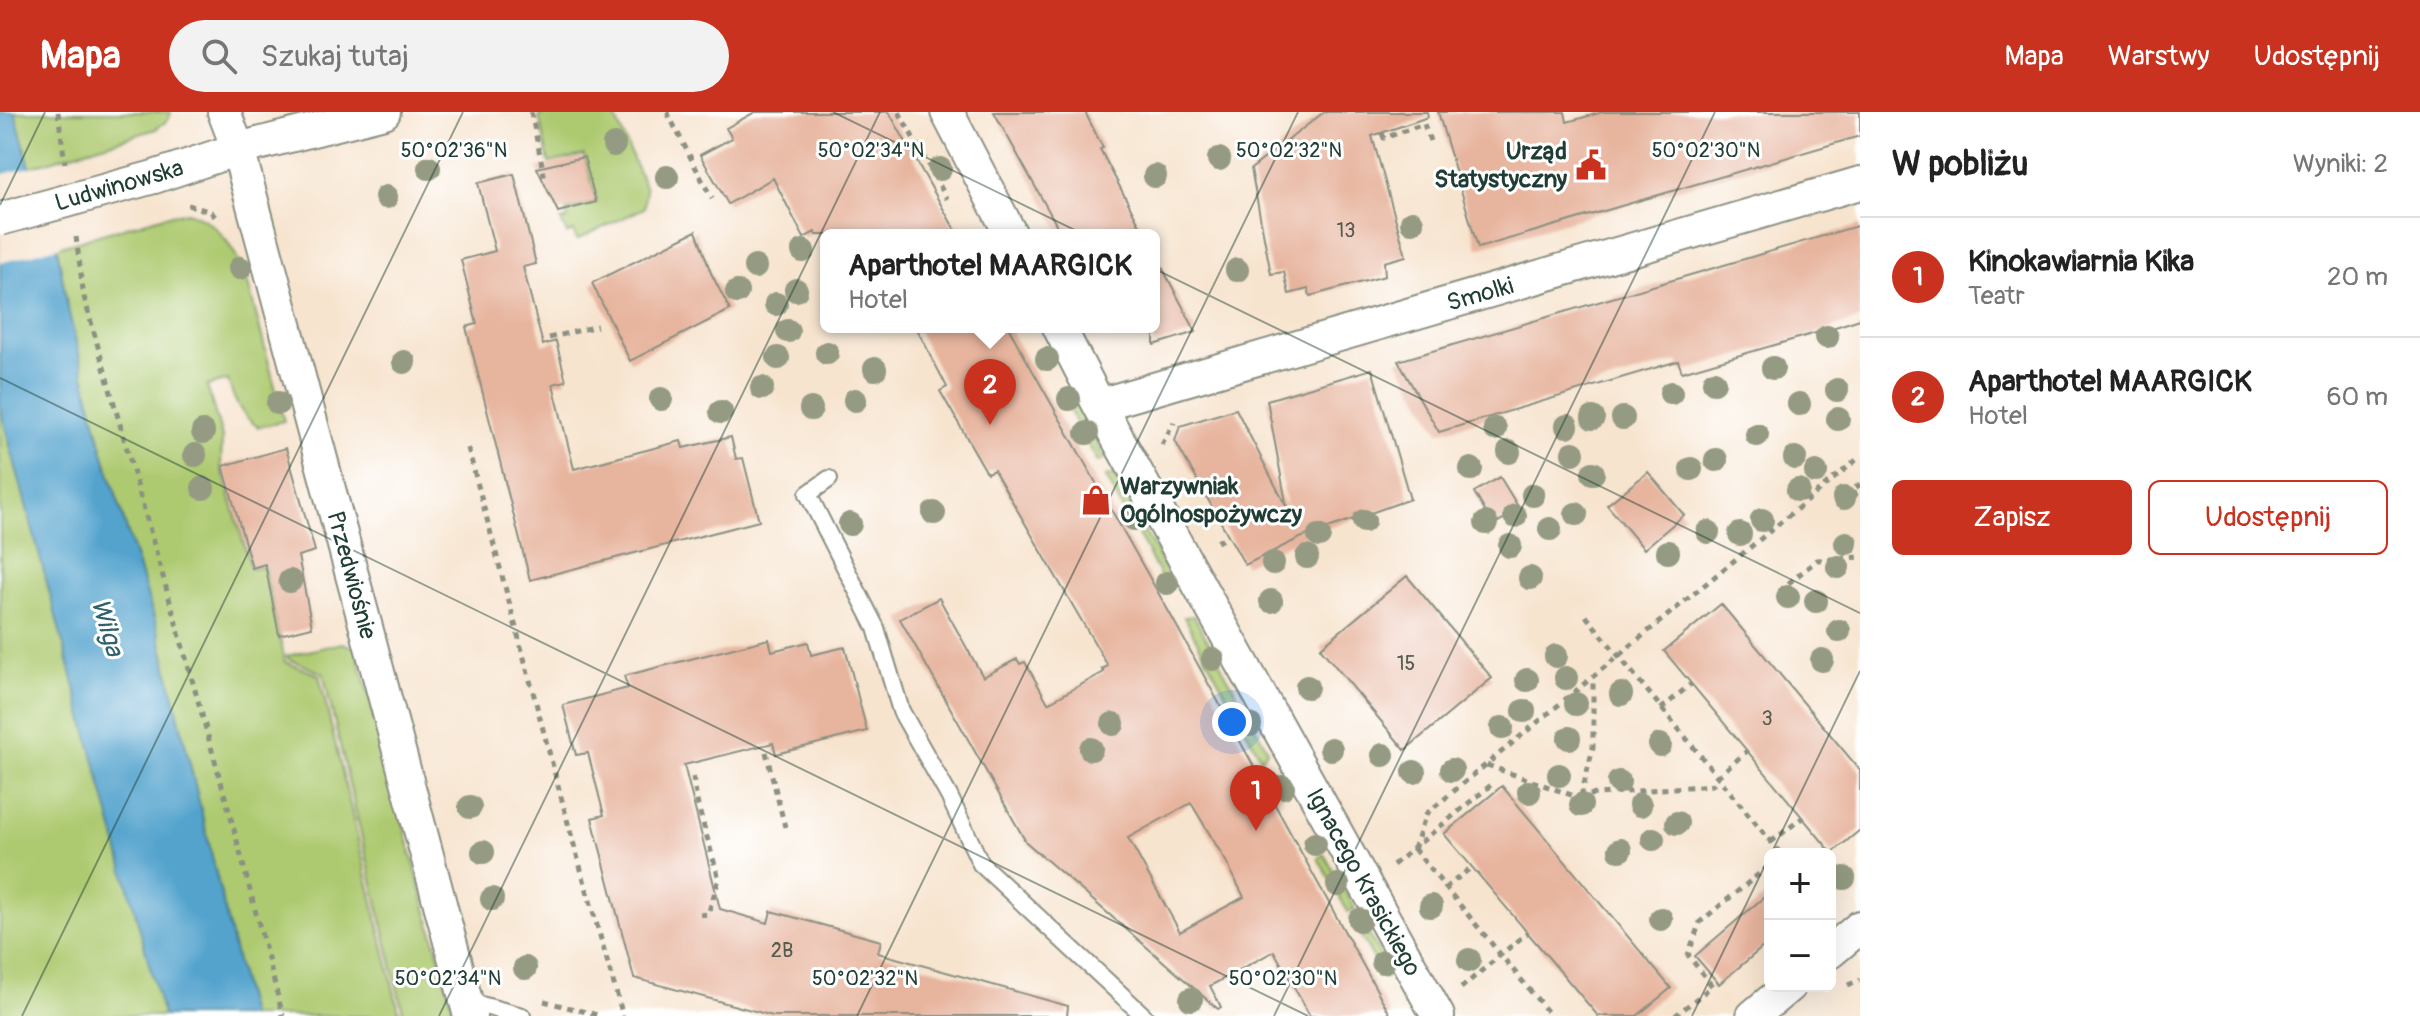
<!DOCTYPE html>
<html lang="pl">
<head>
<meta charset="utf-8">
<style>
	:root { --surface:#fff; --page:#f2f2f2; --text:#222; --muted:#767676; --line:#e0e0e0; --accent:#c8321e }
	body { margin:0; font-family:Pangolin,sans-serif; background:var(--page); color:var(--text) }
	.controls { position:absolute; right:24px; bottom:24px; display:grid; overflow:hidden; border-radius:12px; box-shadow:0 8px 32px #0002 }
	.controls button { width:72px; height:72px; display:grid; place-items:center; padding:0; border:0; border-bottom:2px solid var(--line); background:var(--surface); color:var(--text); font:40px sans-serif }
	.you { position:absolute; left:1232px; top:610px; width:28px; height:28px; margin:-20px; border:6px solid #fff; border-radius:50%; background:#1a73e8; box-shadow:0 0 0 12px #1a73e833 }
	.badge { display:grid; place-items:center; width:52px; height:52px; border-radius:50%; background:var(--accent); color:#fff; font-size:26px; font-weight:700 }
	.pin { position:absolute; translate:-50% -66px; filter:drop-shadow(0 2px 4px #0008) }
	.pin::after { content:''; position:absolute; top:42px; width:28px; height:24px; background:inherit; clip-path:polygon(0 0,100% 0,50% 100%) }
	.popup { position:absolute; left:820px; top:117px; width:340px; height:104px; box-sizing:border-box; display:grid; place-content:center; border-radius:12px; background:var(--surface); filter:drop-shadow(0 2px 6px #0005); font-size:26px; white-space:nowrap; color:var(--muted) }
	.popup b { font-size:30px; color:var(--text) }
	.popup::after { content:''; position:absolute; left:50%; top:100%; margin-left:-16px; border:16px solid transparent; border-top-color:var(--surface) }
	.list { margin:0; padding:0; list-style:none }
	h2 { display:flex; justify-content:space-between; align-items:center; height:104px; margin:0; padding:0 32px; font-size:34px }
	h2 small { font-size:26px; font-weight:400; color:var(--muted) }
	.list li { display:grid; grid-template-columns:52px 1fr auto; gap:24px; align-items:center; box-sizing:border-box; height:120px; padding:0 32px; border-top:2px solid var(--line) }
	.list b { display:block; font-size:30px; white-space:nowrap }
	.list p { margin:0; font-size:26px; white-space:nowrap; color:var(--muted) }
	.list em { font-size:26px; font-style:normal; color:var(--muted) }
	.actions { display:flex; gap:16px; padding:24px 32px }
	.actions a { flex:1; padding:18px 0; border:2px solid var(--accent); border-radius:12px; text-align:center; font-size:28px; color:var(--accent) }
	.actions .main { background:var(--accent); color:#fff }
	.icon { flex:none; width:44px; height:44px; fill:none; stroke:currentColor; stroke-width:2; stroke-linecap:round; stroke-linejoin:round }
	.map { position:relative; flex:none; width:1860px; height:904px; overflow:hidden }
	header { display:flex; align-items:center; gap:48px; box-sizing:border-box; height:112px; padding:0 40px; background:var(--accent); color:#fff }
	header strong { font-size:38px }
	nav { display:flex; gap:44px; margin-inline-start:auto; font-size:28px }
	.search { width:560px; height:72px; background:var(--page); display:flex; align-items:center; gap:20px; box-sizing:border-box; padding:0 28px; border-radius:44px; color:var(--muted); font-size:30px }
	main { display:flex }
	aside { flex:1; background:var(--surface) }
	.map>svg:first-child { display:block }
	.green { fill:#aeca71; stroke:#668452; stroke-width:2 }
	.water { fill:#53a3cd; stroke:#397080; stroke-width:2 }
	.pier { fill:#f7e4cf }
	.building { fill:#e7b49d; fill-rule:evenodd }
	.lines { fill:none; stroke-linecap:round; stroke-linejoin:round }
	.service-casing { stroke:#8b9082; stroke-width:20 }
	.minor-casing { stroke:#8b9082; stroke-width:36 }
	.path { stroke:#8b9082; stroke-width:5; stroke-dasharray:6 6; stroke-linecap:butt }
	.service { stroke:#fff; stroke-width:16 }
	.minor { stroke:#fff; stroke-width:32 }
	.minor-bridge-casing { stroke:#8b9082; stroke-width:36; stroke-linecap:butt }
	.minor-bridge { stroke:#fff; stroke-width:32 }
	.tree { fill:#949b82 }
	.ticks { fill:none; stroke:#1f3d34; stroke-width:2; stroke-opacity:0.45 }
	.labels { text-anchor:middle; stroke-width:6; stroke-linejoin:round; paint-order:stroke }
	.number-label { font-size:20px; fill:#515b4e }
	.poi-label { font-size:24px; font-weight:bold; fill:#1f3d34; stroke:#fff; text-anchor:end }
	.street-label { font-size:24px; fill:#1f3d34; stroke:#fff }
	.water-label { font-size:26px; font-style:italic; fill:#31616a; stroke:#fff }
	.ticks-label { font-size:20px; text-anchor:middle; fill:#1f3d34; stroke:#fff; stroke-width:6; stroke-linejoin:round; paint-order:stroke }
</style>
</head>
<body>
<header>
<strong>Mapa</strong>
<div class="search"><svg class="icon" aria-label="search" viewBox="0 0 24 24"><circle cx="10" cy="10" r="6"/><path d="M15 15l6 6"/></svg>Szukaj tutaj</div>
<nav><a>Mapa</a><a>Warstwy</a><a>Udostępnij</a></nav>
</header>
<main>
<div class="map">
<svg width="1860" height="904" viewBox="0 0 1860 904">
	<rect width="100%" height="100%" fill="#fff"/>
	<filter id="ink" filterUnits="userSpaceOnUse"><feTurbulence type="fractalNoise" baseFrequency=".0125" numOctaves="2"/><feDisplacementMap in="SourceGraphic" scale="16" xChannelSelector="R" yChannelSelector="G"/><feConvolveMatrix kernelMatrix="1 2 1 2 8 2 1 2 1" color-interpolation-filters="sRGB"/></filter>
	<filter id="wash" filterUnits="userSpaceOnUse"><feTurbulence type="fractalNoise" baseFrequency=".006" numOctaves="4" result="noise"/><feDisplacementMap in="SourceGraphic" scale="32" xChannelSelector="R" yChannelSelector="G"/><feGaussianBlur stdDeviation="1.8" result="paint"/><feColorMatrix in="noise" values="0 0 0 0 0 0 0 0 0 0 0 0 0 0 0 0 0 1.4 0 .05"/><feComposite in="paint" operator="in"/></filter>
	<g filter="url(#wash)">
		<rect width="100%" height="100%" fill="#f7e4cf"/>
		<!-- green -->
		<path class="green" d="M15,0H171L169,7L156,17L30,55Z
			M553,0H613L646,77L644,96L577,128L573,119L567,122L561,109L568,107L566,99L597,90L584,43L549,51L539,4Z
			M187,100C218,108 236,139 247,168L284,309L258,315C240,302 234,289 228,268L207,274L222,325L221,354L251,457L264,455L285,550L319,563L400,904H250L159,522L102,337L67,193L57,135L165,104Z
			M1067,279L1105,347L1098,350L1061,283Z
			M0,296H2L165,904H0Z
			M1113,362L1140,410L1132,415L1106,365Z
			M1144,418L1173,471L1167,477L1138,422Z
			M1194,504L1268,638L1261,646L1184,505Z
			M342,531L356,536L455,904H404L323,561L288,547L287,544Z
			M1324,742L1355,797L1348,800L1318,746Z
			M1357,801L1391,862L1385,866L1350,805Z"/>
		<!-- water -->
		<path class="water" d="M0,0H15L30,55L57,135L67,193L102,337L159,522L250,904H163L0,296Z"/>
		<!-- pier -->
		<path class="pier" d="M34,54L61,134L0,151V63Z"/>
		<g id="blocks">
			<!-- building -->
			<path class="building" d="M755,0H889L958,123H816L815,120L804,126L773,66L728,92L700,43L732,26L726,16Z
				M994,0H1085L1103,36L1100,37L1145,123H1062Z
				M1324,0H1427L1428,5L1372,24L1406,144L1384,150L1385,164L1310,184L1308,177L1289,182L1284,160L1271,162L1251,57Z
				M1438,0H1565L1567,10L1603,0H1860V24L1478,136Z
				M584,45L596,90L558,100L537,56Z
				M514,62L536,152L523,155L543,233L556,229L566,269L553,272L574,357L681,329L683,336L731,325L736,347L743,346L759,409L530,468L466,215L477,212L461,148L495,139L478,71Z
				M1860,113V207L1826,218L1682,260L1678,249L1439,320L1398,249Z
				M696,119L711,161L730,198L630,249L592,171Z
				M1154,140L1196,220L1154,233Z
				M916,215H1008L1169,500L1391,904H1310L1274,839L1210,874L1221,895L1218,897L1026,730L900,507L939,486L983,565L1017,547L1020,552L1025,550L1048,591L1104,560L1102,557L1108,554L994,358L987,361L940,279L947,275ZM1191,691L1227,751L1244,785L1180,820L1128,726Z
				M1372,257L1410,387L1300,426L1245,453L1175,329L1180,314L1236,297L1287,396L1267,288Z
				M286,336L315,439L298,444L312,515L279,523L265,452L252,456L223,354Z
				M1648,360L1684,403L1644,437L1607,393Z
				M1500,365L1520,398L1493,413L1474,380Z
				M1407,464L1492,566L1405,638L1320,536Z
				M1721,492L1860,658V718L1832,741L1664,539Z
				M769,527L772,539L808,530L811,543L845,535L867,619L776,642L773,631L684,653L720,797L768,811L771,799L881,829L878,841L1068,894L1067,904H773L634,866L592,706L604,703L588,641L576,643L563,593L628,576L624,564Z
				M1502,674L1671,876L1637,904H1598L1444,722Z
				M1770,780V829L1719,872L1695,844Z"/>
		</g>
	</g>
	<g filter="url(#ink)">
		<use href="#blocks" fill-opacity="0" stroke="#8b9082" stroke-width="2"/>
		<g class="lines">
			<!-- service casing -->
			<g class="service-casing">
				<path id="service" d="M829,367L808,382L876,516L901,599L949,684L981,752L1144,904
					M466,889L522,904"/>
			</g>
			<!-- minor casing -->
			<g class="minor-casing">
				<path id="minor" d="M224,0L238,37L470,904
					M947,0L1011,123
					M154,65L238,37L384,0
					M1059,215L1099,293L1438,904
					M1099,293L1860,71
					M1830,840L1860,815
					M1753,904L1789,874"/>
			</g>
			<!-- path -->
			<path class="path" d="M58,0L65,51
				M531,0L545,67
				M667,0L712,87
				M899,0L947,87
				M1382,21L1384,26L1424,12L1430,29
				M188,93L211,100L218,108
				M76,125L84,185L230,702L283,904
				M549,226L597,214
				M1162,333L1174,310
				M468,336L572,726L623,904
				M1860,372L1852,379L1860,389
				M1217,430L1229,424
				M1779,479L1817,448L1860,445
				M1586,504L1781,742
				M1661,597L1691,572
				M766,640L785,715
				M1487,653L1574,684L1712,673L1719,667
				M693,665L698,694L719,767L708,802L699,803
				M1717,665L1747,639
				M1581,684L1593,636V567
				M1771,730L1802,706
				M1414,737L1426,702L1860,345
				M1414,737L1551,904
				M1393,753L1491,673
				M1445,776L1472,755
				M1848,873L1860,868
				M1461,876L1528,820
				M544,889L601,904
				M1675,904L1712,874L1688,843L1700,810L1770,753"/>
			<!-- service -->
			<use href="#service" class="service"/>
			<!-- minor -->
			<use href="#minor" class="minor"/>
			<!-- minor-bridge casing -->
			<g class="minor-bridge-casing">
				<path id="minor-bridge" d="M0,107L154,65"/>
			</g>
			<!-- minor-bridge -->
			<use href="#minor-bridge" class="minor-bridge"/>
		</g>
		<!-- trees -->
		<g class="tree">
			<circle cx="614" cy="33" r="12"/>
			<circle cx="1219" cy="47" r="12"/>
			<circle cx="429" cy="56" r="12"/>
			<circle cx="940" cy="57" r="12"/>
			<circle cx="1155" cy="64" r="12"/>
			<circle cx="667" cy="65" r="12"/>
			<circle cx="386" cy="85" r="12"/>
			<circle cx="1412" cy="110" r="12"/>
			<circle cx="803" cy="139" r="12"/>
			<circle cx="755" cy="155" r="12"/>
			<circle cx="240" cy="156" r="12"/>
			<circle cx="1237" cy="158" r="12"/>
			<circle cx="796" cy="178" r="12"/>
			<circle cx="737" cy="180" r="12"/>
			<circle cx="776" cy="192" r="12"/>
			<circle cx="788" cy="219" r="12"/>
			<circle cx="1827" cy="225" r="12"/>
			<circle cx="827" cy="241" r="12"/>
			<circle cx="778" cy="246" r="12"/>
			<circle cx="1047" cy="247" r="12"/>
			<circle cx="404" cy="250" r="12"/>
			<circle cx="1773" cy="256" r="12"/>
			<circle cx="875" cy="257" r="12"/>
			<circle cx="1714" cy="270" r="12"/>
			<circle cx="762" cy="276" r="12"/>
			<circle cx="1837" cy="278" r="12"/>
			<circle cx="1671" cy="281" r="12"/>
			<circle cx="661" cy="287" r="12"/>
			<circle cx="1069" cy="287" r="12"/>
			<circle cx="855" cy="288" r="12"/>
			<circle cx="278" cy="291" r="12"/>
			<circle cx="1799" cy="292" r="12"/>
			<circle cx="811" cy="297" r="12"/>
			<circle cx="721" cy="300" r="12"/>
			<circle cx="1593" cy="306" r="12"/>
			<circle cx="1623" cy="306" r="12"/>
			<circle cx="1838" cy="307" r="12"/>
			<circle cx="1567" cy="314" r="12"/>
			<circle cx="1495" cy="317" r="12"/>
			<circle cx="203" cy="320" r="12"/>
			<circle cx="1087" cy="321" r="12"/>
			<circle cx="1757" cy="323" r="12"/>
			<circle cx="1509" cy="340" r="12"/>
			<circle cx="1573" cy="341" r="12"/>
			<circle cx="195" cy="343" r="12"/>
			<circle cx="1795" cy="346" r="12"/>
			<circle cx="1716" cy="348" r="12"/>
			<circle cx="1471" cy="357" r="12"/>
			<circle cx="1691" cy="357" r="12"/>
			<circle cx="1816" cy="360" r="12"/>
			<circle cx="1593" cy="361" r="12"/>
			<circle cx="203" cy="376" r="12"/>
			<circle cx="1798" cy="378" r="12"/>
			<circle cx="1533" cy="383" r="12"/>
			<circle cx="1844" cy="386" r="12"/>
			<circle cx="934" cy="401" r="12"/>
			<circle cx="1576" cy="402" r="12"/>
			<circle cx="1515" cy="404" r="12"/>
			<circle cx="1134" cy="407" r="12"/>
			<circle cx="1762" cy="408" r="12"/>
			<circle cx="1364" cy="409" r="12"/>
			<circle cx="1486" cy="411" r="12"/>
			<circle cx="850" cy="412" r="12"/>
			<circle cx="1550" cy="417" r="12"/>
			<circle cx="1708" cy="420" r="12"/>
			<circle cx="1740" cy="422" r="12"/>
			<circle cx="1319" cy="424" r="12"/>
			<circle cx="1846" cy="431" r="12"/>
			<circle cx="1510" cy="434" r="12"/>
			<circle cx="1668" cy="440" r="12"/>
			<circle cx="1307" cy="445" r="12"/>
			<circle cx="1273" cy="451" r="12"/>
			<circle cx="1838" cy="455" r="12"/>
			<circle cx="1530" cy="466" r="12"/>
			<circle cx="290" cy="469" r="12"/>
			<circle cx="1167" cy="471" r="12"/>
			<circle cx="1788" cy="485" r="12"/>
			<circle cx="1271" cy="489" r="12"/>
			<circle cx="1816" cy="489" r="12"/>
			<circle cx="1839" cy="519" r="12"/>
			<circle cx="1556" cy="544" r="12"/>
			<circle cx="1213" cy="547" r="12"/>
			<circle cx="1822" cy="548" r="12"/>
			<circle cx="1566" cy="566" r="12"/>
			<circle cx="1527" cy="568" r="12"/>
			<circle cx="1307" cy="575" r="12"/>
			<circle cx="1621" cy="582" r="12"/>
			<circle cx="1576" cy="592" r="12"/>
			<circle cx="1524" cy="599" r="12"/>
			<circle cx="1113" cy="612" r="12"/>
			<circle cx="1250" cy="613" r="12"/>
			<circle cx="1502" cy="616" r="12"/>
			<circle cx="1569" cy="626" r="12"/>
			<circle cx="1660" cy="633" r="12"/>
			<circle cx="1091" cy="637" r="12"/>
			<circle cx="1331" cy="637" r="12"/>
			<circle cx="1383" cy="643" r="12"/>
			<circle cx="1452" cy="658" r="12"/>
			<circle cx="1414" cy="660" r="12"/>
			<circle cx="1559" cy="663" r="12"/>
			<circle cx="1619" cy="670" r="12"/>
			<circle cx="1283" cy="675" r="12"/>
			<circle cx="1529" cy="680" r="12"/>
			<circle cx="1581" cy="693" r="12"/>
			<circle cx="1640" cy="693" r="12"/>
			<circle cx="470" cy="695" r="12"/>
			<circle cx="1677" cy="711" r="12"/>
			<circle cx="1653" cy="727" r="12"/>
			<circle cx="1315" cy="732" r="12"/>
			<circle cx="1620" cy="738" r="12"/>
			<circle cx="483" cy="740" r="12"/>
			<circle cx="1844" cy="766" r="12"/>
			<circle cx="1338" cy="773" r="12"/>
			<circle cx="492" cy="787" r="12"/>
			<circle cx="1431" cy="794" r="12"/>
			<circle cx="1661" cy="807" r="12"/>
			<circle cx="1360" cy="808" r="12"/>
			<circle cx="1469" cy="848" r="12"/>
			<circle cx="1383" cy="850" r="12"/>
			<circle cx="525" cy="856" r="12"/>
			<circle cx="1191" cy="887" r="12"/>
		</g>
	</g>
	<!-- ticks -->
	<path class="ticks" d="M833,0L1860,501M0,93L45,0M0,266L1308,904M1771,742L1860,559M22,904L463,0M439,904L880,0M857,904L1298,0M1274,904L1715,0M1692,904L1770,743"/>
	<!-- icons -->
	<defs>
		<g id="civic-bare" transform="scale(2.4)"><path d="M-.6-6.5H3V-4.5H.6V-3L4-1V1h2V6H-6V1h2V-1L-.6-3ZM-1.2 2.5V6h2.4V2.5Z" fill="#c8321e" stroke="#fff" stroke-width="2.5" paint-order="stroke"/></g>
		<g id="shop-bare" transform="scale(2.4)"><path d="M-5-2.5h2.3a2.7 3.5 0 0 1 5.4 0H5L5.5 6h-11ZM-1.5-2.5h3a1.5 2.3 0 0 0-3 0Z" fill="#c8321e" stroke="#fff" stroke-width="2.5" paint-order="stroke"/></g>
	</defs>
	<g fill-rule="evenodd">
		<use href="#civic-bare" x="1591" y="53"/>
		<use href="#shop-bare" x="1096" y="388"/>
	</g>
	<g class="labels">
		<!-- number labels -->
		<g class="number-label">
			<text x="1346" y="125">13</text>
			<text x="1406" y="558">15</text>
			<text x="1767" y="613">3</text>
			<text x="782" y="845">2B</text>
		</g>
		<!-- poi labels -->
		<g class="poi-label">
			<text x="1567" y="47">Urząd<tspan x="1567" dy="28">Statystyczny</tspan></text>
			<text x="1120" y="382" text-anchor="start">Warzywniak<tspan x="1120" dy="28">Ogólnospożywczy</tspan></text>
		</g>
		<!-- street labels -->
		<g class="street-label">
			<text transform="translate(119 73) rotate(-16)" y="8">Ludwinowska</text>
			<text transform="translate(1480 182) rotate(-16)" y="8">Smolki</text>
			<text transform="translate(352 463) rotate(75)" y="8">Przedwiośnie</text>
			<text transform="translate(1364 770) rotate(61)" y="8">Ignacego Krasickiego</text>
		</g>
		<!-- water labels -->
		<g class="water-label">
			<text transform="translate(108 515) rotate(74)" y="9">Wilga</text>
		</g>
	</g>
	<g class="ticks-label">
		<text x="454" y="45">50°02'36"N</text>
		<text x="871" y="45">50°02'34"N</text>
		<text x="1289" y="45">50°02'32"N</text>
		<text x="1706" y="45">50°02'30"N</text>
		<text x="448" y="873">50°02'34"N</text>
		<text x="865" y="873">50°02'32"N</text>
		<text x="1283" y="873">50°02'30"N</text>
	</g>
</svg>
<div class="controls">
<button>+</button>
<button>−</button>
</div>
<div class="you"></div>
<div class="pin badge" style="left:1256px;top:719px">1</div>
<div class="pin badge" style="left:990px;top:313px">2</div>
<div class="popup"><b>Aparthotel MAARGICK</b>Hotel</div>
</div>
<aside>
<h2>W pobliżu<small>Wyniki: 2</small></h2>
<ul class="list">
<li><span class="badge">1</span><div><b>Kinokawiarnia Kika</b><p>Teatr</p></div><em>20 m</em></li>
<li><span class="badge">2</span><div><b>Aparthotel MAARGICK</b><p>Hotel</p></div><em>60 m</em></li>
</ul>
<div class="actions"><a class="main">Zapisz</a><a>Udostępnij</a></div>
</aside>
</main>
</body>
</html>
